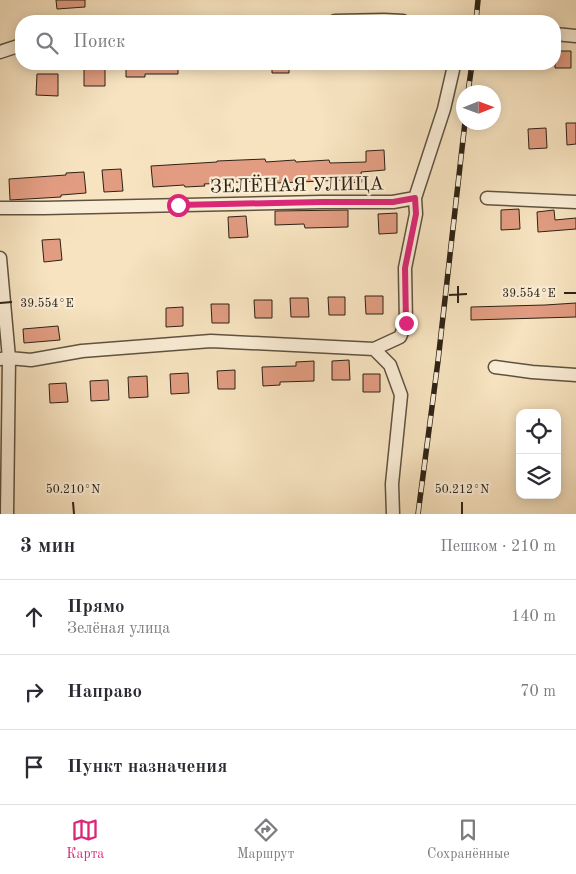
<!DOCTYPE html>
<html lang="ru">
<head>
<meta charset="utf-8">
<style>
	:root { --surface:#fff; --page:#f7f7f7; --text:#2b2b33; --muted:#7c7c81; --line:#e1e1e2; --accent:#db2777 }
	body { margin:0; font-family:"Old Standard TT",serif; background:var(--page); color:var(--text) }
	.controls { position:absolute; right:15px; bottom:15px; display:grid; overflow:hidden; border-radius:10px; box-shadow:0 2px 12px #0003 }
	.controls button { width:45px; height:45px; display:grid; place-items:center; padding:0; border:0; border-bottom:1px solid var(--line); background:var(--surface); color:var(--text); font:25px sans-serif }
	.compass { position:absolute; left:456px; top:85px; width:45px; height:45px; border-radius:50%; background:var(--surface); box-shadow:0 2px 12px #0003; rotate:89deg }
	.stop { position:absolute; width:15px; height:15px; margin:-11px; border:4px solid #db2777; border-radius:50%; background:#fff }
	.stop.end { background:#db2777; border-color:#fff; box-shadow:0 1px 5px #0008 }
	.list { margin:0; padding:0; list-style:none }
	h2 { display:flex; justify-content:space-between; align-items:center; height:65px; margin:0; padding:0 20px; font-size:21px }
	h2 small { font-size:16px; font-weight:400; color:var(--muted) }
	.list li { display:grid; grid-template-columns:32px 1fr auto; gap:15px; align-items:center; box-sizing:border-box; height:75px; padding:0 20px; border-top:1px solid var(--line) }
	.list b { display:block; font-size:19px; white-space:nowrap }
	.list p { margin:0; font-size:16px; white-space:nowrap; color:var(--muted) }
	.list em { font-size:16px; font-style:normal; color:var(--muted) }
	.icon { flex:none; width:28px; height:28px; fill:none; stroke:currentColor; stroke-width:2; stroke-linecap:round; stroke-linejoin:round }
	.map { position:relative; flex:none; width:576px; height:514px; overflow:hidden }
	.search { position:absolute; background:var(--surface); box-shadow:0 2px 12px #0003; left:15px; right:15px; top:15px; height:55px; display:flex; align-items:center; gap:12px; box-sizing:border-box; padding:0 18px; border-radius:20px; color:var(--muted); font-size:19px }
	.sheet { height:290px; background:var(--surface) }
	nav { display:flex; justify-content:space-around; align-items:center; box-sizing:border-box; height:70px; border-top:1px solid var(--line); background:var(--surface); font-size:14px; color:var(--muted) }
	nav a { display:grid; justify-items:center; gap:2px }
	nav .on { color:var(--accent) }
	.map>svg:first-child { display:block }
	.building { fill:#e19c81; stroke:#2e2215 }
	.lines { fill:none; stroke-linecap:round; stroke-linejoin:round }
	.street-casing { stroke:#605240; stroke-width:15 }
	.street { stroke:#faedd6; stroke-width:12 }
	.rail-casing { stroke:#2e2215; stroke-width:5.5 }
	.rail { stroke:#faedd6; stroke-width:4; stroke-dasharray:11; stroke-linecap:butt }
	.route { stroke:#db2777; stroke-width:6 }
	.ticks { fill:none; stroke:#2e2215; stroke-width:2 }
	.labels { text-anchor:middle; stroke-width:4.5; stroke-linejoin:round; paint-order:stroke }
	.street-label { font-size:19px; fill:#2e2215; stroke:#faedd6 }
	.ticks-label { font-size:12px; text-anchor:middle; fill:#2e2215; stroke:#faedd6; stroke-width:4.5; stroke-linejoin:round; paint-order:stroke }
</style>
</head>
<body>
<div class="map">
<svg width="576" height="514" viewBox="0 0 576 514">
	<rect width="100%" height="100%" fill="#f7e3c0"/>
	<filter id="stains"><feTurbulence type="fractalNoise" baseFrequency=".004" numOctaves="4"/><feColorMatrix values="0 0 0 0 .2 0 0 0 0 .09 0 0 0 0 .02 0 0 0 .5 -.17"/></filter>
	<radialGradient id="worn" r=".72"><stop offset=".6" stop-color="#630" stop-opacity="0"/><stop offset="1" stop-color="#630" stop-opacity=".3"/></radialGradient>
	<!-- building -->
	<path class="building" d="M56,0H85V7L57,9Z
		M555,51H571V68H555Z
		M126,64H178V74H145V77H126Z
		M272,64H289V73H272Z
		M84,66H105V86H84Z
		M37,74H58V96L36,95Z
		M566,123H576V144L567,145Z
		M546,128L547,148L529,149L528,129Z
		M384,150L385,170L361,172L362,182L343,183V180L277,183V180L204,184L205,186L185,187L184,185L153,187L151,166L217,162V161L265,159L266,162L295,160L296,162L329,160L330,163L366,162V151Z
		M121,169L123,191L104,192L102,170Z
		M84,172L86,193L61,195V197L10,200L9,179L66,175V173Z
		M519,209L520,229L501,230V210Z
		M348,210V227L305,228L304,224L275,225V211Z
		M554,210L555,220L576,218V229L538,232L537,212Z
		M397,213V233L379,234L378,214Z
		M246,216L248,237L229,238L228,217Z
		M60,239L62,260L44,262L42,240Z
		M365,296H383V314H366Z
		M328,297H345V315H329Z
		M290,298H308L309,317H291Z
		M254,300H272V318H255Z
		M576,303V317L471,320V307L545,305Z
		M211,304H229V323H212Z
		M183,307V326L166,327V308Z
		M58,326L60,340L24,343L23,329Z
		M349,360L350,380H332V361Z
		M314,361V381L280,382V385L263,386L262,367L296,366V362Z
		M235,370V389H218L217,371Z
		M188,373L189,393L171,394L170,374Z
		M363,374H380V392H363Z
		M147,376L148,397L129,398L128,377Z
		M108,380L109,400L91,401L90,381Z
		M66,383L68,402L50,403L49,384Z"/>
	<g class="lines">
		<!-- street casing -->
		<g class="street-casing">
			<path id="street" d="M335,21L384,20L403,21
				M555,34L576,36
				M0,52L21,45
				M487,198L576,202
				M0,208H44L321,202H393L415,198
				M0,258L9,358L7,514
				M0,359L9,358L31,360L82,351L211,341L374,349
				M495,367L532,372L576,375
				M393,514L392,484L401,395L390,365L374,349L400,337L406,323L405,268L416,214L415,198L444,109L453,70L452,64"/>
		</g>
		<!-- street -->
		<use href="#street" class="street"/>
		<!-- rail casing -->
		<g class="rail-casing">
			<path id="rail" d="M476,21L478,0
				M468,92L472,64
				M418,514L438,361L465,122"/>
		</g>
		<!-- rail -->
		<use href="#rail" class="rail"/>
	</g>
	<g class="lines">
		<!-- route -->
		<path class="route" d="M178,205L321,202H393L415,198L416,214L405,268L406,323"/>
	</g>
	<!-- ticks -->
	<path class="ticks" d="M458,286V303M564,293H576M449,295L467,294M0,303L12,302M73,502L74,514M462,502V514"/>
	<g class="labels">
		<!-- street labels -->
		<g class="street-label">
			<text transform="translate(297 184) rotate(-1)" y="7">ЗЕЛЁНАЯ УЛИЦА</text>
		</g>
	</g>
	<g class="ticks-label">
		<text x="529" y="297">39.554°E</text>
		<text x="47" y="307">39.554°E</text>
		<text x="73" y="493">50.210°N</text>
		<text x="462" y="493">50.212°N</text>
	</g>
	<rect width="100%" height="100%" filter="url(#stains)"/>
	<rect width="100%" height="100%" fill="url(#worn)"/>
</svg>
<div class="controls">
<button><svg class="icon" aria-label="locate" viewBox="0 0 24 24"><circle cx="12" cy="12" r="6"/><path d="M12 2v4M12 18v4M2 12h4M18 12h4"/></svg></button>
<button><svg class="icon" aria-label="layers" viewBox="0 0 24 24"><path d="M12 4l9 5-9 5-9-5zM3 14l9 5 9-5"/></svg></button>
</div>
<svg class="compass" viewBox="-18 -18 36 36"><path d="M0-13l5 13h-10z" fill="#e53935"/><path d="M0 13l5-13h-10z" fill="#7c7c81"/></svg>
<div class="stop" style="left:178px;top:205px"></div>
<div class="stop end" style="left:406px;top:323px"></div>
<div class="search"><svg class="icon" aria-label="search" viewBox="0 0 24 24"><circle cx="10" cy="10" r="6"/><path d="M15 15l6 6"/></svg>Поиск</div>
</div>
<section class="sheet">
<h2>3 мин<small>Пешком · 210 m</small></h2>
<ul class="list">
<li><svg class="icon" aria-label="ahead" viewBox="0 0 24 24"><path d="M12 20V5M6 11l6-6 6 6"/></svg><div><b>Прямо</b><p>Зелёная улица</p></div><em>140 m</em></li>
<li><svg class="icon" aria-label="right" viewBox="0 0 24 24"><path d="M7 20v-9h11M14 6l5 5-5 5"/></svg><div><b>Направо</b></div><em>70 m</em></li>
<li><svg class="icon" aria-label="arrive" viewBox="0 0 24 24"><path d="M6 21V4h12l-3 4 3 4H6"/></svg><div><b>Пункт назначения</b></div></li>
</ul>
</section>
<nav>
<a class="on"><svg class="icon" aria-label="map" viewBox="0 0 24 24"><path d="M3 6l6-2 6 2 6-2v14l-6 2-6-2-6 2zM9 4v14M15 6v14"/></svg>Карта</a>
<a><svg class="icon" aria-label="directions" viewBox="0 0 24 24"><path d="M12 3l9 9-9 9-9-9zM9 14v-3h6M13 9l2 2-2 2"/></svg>Маршрут</a>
<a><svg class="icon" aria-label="saved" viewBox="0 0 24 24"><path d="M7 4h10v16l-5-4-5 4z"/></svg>Сохранённые</a>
</nav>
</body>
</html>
